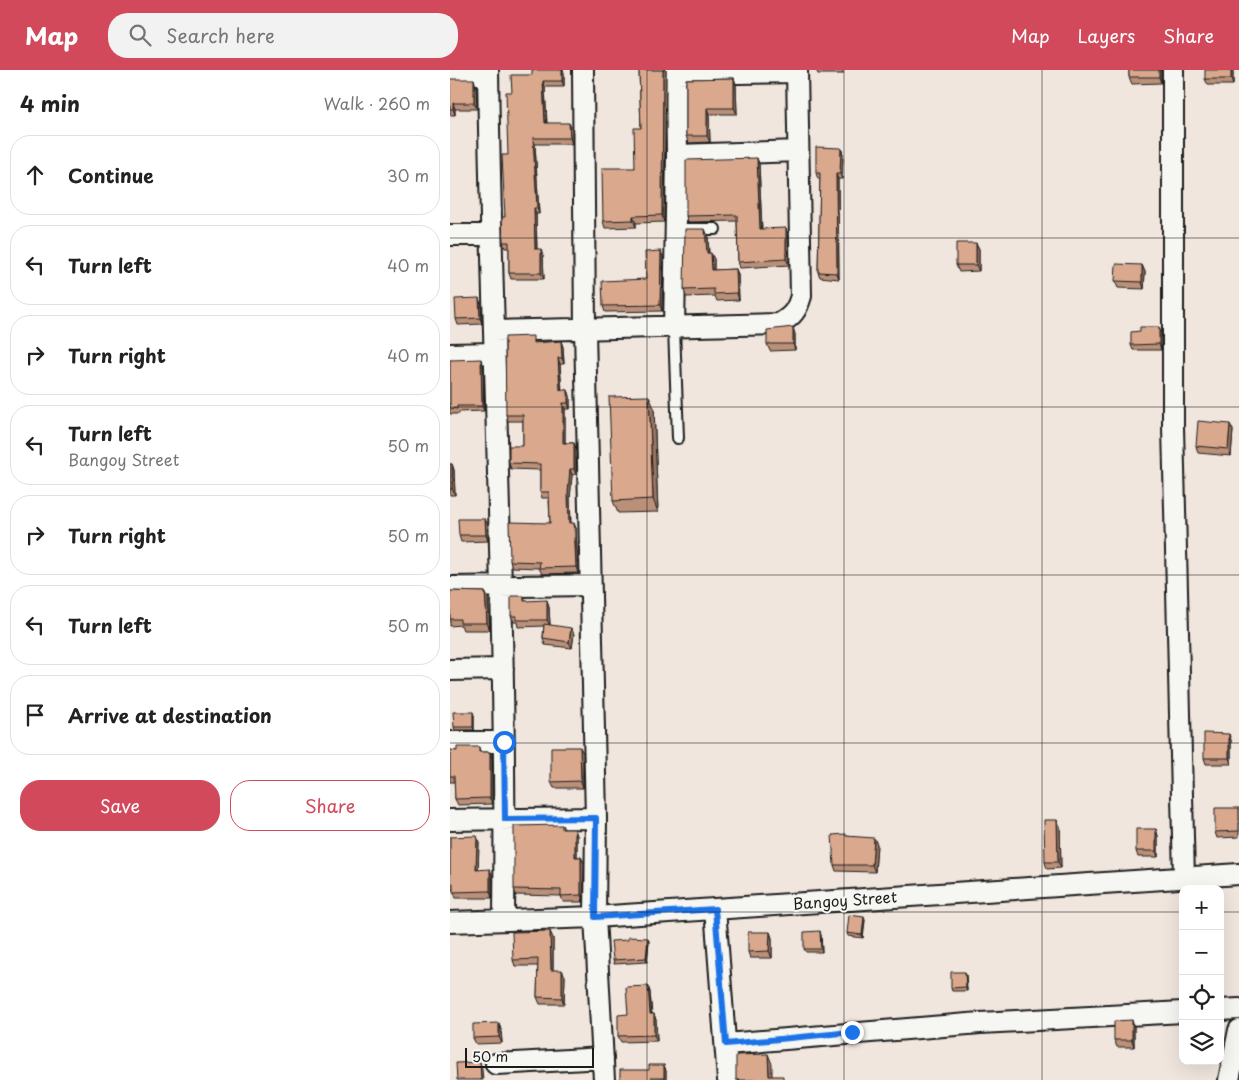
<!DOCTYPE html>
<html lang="en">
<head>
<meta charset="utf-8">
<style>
	:root { --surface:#fff; --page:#f2f2f2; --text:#222; --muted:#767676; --line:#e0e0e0; --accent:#d1495b }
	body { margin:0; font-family:"Playpen Sans",sans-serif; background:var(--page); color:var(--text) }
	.controls { position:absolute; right:15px; bottom:15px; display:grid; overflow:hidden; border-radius:10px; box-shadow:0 5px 20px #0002 }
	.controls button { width:45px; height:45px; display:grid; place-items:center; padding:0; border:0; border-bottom:1px solid var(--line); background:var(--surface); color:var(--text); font:25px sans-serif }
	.scale { position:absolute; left:15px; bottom:12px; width:129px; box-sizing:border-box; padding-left:5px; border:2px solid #1c1c1c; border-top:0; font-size:14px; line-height:18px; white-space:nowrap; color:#1c1c1c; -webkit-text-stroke:4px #f6f6f2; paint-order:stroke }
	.stop { position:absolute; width:15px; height:15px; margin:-11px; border:4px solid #1a73e8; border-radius:50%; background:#fff }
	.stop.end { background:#1a73e8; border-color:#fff; box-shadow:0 1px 5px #0008 }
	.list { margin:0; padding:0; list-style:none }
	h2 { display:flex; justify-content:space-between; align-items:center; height:65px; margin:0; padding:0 20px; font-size:21px }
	h2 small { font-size:16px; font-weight:400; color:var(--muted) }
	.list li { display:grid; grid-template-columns:32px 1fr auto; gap:15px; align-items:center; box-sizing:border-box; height:80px; margin:0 10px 10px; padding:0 10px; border:1px solid var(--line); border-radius:20px }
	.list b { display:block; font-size:19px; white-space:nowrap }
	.list p { margin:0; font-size:16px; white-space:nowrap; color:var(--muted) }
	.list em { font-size:16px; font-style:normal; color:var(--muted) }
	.actions { display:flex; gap:10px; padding:15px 20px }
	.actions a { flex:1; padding:11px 0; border:1px solid var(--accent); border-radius:20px; text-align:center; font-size:18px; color:var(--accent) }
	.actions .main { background:var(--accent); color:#fff }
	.icon { flex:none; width:28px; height:28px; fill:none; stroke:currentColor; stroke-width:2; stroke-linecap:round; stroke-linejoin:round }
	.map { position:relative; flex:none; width:789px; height:1010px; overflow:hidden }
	header { display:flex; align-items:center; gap:30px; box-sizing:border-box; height:70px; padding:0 25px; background:var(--accent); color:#fff }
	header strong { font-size:24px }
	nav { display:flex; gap:28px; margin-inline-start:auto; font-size:18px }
	.search { width:350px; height:45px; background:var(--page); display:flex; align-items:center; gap:12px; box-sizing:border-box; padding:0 18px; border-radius:20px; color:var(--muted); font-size:19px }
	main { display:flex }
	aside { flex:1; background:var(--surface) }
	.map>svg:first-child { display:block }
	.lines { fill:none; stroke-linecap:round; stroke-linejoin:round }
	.lane-casing { stroke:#1c1c1c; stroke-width:14 }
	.street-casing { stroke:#1c1c1c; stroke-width:24 }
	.lane { stroke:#f6f6f2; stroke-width:10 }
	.street { stroke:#f6f6f2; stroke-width:20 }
	.wall { fill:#bb9079; stroke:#1c1c1c }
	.shaded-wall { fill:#997663; stroke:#1c1c1c }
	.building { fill:#daa88d; stroke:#1c1c1c }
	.route { stroke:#1a73e8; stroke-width:6 }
	.grid { fill:none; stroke:#1c1c1c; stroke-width:1; stroke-opacity:0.55 }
	.labels { text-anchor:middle; stroke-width:4; stroke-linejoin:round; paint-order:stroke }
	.street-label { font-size:15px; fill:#1c1c1c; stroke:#f6f6f2 }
</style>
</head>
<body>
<header>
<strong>Map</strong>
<div class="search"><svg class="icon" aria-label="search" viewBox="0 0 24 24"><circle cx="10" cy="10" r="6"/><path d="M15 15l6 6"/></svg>Search here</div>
<nav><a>Map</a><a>Layers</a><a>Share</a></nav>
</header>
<main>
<aside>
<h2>4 min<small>Walk · 260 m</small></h2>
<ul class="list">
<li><svg class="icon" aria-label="ahead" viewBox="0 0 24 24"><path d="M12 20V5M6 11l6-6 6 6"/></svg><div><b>Continue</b></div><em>30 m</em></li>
<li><svg class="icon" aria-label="left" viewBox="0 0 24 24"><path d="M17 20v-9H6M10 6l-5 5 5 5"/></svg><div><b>Turn left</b></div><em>40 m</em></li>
<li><svg class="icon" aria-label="right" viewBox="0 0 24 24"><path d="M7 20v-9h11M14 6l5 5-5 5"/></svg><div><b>Turn right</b></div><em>40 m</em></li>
<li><svg class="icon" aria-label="left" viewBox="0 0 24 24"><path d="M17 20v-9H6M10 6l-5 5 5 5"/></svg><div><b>Turn left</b><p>Bangoy Street</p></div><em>50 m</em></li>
<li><svg class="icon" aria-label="right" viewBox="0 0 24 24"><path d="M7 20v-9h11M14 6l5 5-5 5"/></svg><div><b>Turn right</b></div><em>50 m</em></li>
<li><svg class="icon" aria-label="left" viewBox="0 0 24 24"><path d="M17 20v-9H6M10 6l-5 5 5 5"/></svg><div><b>Turn left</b></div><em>50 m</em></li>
<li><svg class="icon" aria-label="arrive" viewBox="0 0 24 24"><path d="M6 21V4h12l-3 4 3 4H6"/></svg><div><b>Arrive at destination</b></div></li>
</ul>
<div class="actions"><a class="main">Save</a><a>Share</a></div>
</aside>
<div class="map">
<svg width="789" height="1010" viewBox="0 0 789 1010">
	<rect width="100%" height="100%" fill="#f0e6de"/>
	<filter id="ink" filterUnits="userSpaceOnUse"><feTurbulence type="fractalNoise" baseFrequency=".02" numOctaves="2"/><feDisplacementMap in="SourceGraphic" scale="10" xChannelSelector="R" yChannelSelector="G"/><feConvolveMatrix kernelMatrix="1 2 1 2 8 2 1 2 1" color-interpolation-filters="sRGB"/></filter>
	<g filter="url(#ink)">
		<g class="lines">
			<!-- lane casing -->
			<g class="lane-casing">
				<path id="lane" d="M226,159H265
					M224,258L228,368"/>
			</g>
			<!-- street casing -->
			<g class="street-casing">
				<path id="street" d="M38,0C42,283 57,566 54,849
					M133,0L135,260L146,748L145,847L154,1010
					M723,0V357L734,808
					M0,4H38
					M226,4L347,2
					M227,85L348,81
					M0,165H41
					M224,258L227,85L226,0
					M44,261L329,254C343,246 347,240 351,226L347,0
					M0,284L43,283
					M0,517L140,515
					M0,600L53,599
					M0,672H54
					M0,750L146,748
					M265,839L278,1010
					M0,852L145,847L789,804
					M770,940L789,939
					M276,974L530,953L733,942
					M46,994L153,988
					M779,1010L789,960"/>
			</g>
			<!-- lane -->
			<use href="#lane" class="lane"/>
			<!-- street -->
			<use href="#street" class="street"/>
		</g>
		<!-- wall -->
		<path class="wall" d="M113,0L114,3V17H95L97,53L122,59V74H85L89,144H86L87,179L93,185L94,209H61L59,203V178H55L53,172L55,147L62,22L82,5Z
			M189,0H216L214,152L186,153V157L155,158L153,151L185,98L191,58Z
			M366,0H393V4H368Z
			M679,0H711V13L682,14L679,7Z
			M783,0V15H758L755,9Z
			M284,8L286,15L287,44H259L260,72L239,73L236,66V9Z
			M0,9L26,16L27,39H5V45H0Z
			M391,78L393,84L392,109H388L389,209L370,207L368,202L370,109H368L366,103Z
			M307,88L309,94L312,159L338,164L339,195L290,198L288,192L287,151L238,152L236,146Z
			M258,166L259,183L264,189V200L286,199L288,205L289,230L267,231L265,226L236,227L234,220Z
			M526,173L529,179V201L509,202L506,195Z
			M213,187L212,241L155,242L153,236L196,209Z
			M692,195L695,202L694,219L668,218L665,211Z
			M31,234L32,254L8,255L6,249Z
			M711,263V280H683L681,275Z
			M345,264V280L320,281L317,274Z
			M111,271L113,277L114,294H110L112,320H118L120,326V339H115V373H124L126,379V404L122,405L120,429L121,453L126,458L128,503L92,504L89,498L62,497L60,491L100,453L99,428H92L90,422V400L61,399L59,393L73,376V351H58L56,345L86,273Z
			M0,290L33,295L34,341L9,342V344H0Z
			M204,338L208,442L168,443L163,431Z
			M783,360L781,386L748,383L746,376Z
			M0,394H2L4,400L5,425H0Z
			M38,455V471L11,472L9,465Z
			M0,521L35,522L38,528L40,560H13L11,555L0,556Z
			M74,526L75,531L99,537L100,555L124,564L122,578L95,575L93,568L94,556L68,557L67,552H64L61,546Z
			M24,645V660H5L4,657Z
			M779,664L781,670V694H756L754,688Z
			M29,677L30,682H40L42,688V734L8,735L5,729V712H0V680L7,681Z
			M133,683V718H104L101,712Z
			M789,738V767L767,768L765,762Z
			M112,755L114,759L127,765V787H131L134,793L133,832H113L111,826L66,825L64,819Z
			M610,756L611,798L597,799L595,792Z
			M706,759L708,766V787H688L686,781Z
			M397,766L427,774L425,802L386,801L384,795Z
			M0,767L29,772L28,800L42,805V828H6L3,819L0,820Z
			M415,850L413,868L398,866L397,863Z
			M320,862L322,868V888H300L298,882Z
			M371,865L372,882H356L354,879Z
			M103,868V900L115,906L114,934H90L87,927L88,896H65L63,890Z
			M199,871L197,892L164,894L163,890Z
			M516,905L517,921H502L501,918Z
			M198,916L200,922L202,944H204L206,950L207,971L171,972L168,966L178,944Z
			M49,953L51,960L52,973L26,974L23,968Z
			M684,957V977H667L664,970Z
			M214,995L216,1001V1010H170Z"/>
		<!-- shaded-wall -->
		<path class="shaded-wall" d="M112,0H113L114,3V17L112,11Z
			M213,0H216L214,152L212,145Z
			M709,0H711V13L709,7Z
			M781,0H783V15L781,9Z
			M284,8L286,15L287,44L284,38Z
			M24,9L26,16L27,39L24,33Z
			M93,11L95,17L97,59L95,53Z
			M3,33L5,39V45L3,39Z
			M257,38L259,44L260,72L257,66Z
			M119,53L122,59V74L120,68Z
			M83,68L85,74L89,144L87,138Z
			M391,78L393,84L392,109L390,104Z
			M307,88L309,94L312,165L310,159Z
			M386,104L388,109L389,209L387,203Z
			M84,138L86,144L87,185L85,179Z
			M183,146L186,153V157L183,150Z
			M336,158L338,164L339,195L336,189Z
			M255,159L258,166L259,189L257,183Z
			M526,173L529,179V201L526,195Z
			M91,179L93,185L94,209L91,203Z
			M211,181L213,187L212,241L210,235Z
			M261,183L264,189V206L262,200Z
			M692,195L695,202L694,219L692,212Z
			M286,199L288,205L289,230L287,223Z
			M29,228L31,234L32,254L30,248Z
			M343,257L345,264V280L343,274Z
			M709,257L711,263V280L709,274Z
			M111,271L113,277L114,294L112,288Z
			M108,288L110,294L112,326L110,320Z
			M31,289L33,295L34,341L32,336Z
			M118,320L120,326V339L118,333Z
			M199,326L204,338L208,442L203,429Z
			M113,333L115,339V379L113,373Z
			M780,354L783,360L781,386L778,379Z
			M124,373L126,379V404L124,399Z
			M2,394L4,400L5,425L2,419Z
			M120,399L122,405L120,429L121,459L119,453L118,423Z
			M35,449L38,455V471L36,465Z
			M124,453L126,458L128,503L126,497Z
			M35,522L38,528L40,560L37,553Z
			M97,530L99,537L100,556L97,550Z
			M121,558L124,564L122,578L119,572Z
			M23,642L24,645V660L23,657Z
			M779,664L781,670V694L779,688Z
			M130,677L133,683V718L131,711Z
			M40,682L42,688V734L40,728Z
			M607,750L610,756L611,798L608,792Z
			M125,759L127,765V794L125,787Z
			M706,759L708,766V787L706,781Z
			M27,766L29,772L28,806L26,800Z
			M424,768L427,774L425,802L422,795Z
			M131,787L134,793L133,832L131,825Z
			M40,799L42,805V828L40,821Z
			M414,847L415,850L413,868L412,865Z
			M100,861L103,868V906L101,900Z
			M370,861L371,865L372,882L371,879Z
			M320,862L322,868V888L319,881Z
			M198,868L199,871L197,892L196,888Z
			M112,900L115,906L114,934L112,928Z
			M515,902L516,905L517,921L516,917Z
			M198,916L200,922L202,950L200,944Z
			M204,944L206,950L207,971L204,965Z
			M682,950L684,957V977L682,970Z
			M770,950L771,953L772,987L770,983Z
			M49,953L51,960L52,973L49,967Z
			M318,984L322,994V1010L319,1006Z
			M30,992L32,999L33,1010H31Z
			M214,995L216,1001V1010H214Z"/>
		<!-- building -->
		<path class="building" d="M82,0H112V11H93L95,53H119L120,68H83L87,138H84L85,179H91V203H59V172H53L52,147H55L52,85H58L56,22H62L61,5H82Z
			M189,0H213L212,145L183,146V150L153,151L152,98H185L184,58H191Z
			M679,0H709V7H679Z
			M755,0H781V9H755Z
			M284,8V38H257V66H236V9Z
			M0,9H24V33H3V39H0Z
			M366,77L391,78L390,104H386L387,203L368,202L370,103H366Z
			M307,88L310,159L336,158V189L288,192L287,145L236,146V90Z
			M235,159H255L257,183H261L262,200L286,199L287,223L264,224V219L234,220Z
			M506,173H526V195H506Z
			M211,181L210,235L153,236L152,211L196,209L195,182Z
			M666,194L692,195V212L665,211Z
			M29,228L30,248L6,249L5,229Z
			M343,257V274H317V260Z
			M690,257H709V274L681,275V262L690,261Z
			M83,266V273L111,271L112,288H108L110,320H118V333H113V373H124V399H120L118,423L119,453H124L126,497L89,498L90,492L60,491L59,452L100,453L99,422H90V394L59,393V376H73V345H56L55,267Z
			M31,289L32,336H7V339L0,338V290Z
			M199,326L203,429L163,431L159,327Z
			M748,351L780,354L778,379L746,376Z
			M0,394H2V419H0Z
			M8,449H35L36,465H9Z
			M0,521L35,522L37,553H10V549H0Z
			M61,526H74V531L97,530V550H66V546H61Z
			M94,554L121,558L119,572L93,568Z
			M3,642H23V657H4Z
			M754,663L779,664V688H754Z
			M7,677H29V682H40V728L5,729L4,706H0V680L7,681Z
			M101,677H130L131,711L101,712Z
			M765,738H789V761L765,762Z
			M594,750H607L608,792H595Z
			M112,755V759H125V787H131V825L111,826V820L64,819V756Z
			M686,759H706V781H686Z
			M396,764V766L424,768L422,795H384L382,765Z
			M27,766L26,800L40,799V821L3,822V813H0V767Z
			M399,845L414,847L412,865L397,863Z
			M100,861L101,900H112V928L87,927L88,889L63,890L62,862Z
			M370,861L371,879H354V862Z
			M298,862H320L319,881L298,882Z
			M178,867L198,868L196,888L163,890L161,871L178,870Z
			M501,902H515L516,917L501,918Z
			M198,916L200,944H204V965L168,966V945L178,944L176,917Z
			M682,950V970H664V951Z
			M49,953V967L23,968V954Z
			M318,984L319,1006H333V1010H286V985Z
			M30,992L31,1010H7L6,993Z
			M199,995H214V1008H201V1010H170V1000H199Z"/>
	</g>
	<g class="lines" filter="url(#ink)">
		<!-- route -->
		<path class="route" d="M54,672L55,749L146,748L145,847L265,839L276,974L402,962"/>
	</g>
	<!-- grid -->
	<path class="grid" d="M197,0V1010M394,0V1010M592,0V1010M0,168H789M0,337H789M0,505H789M0,673H789M0,842H733M770,842H789"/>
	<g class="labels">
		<!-- street labels -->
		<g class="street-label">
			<text transform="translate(395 831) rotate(-4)" y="5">Bangoy Street</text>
		</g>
	</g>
</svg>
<div class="controls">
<button>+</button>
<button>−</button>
<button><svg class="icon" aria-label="locate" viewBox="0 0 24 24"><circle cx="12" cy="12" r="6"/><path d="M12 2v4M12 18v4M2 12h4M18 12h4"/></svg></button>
<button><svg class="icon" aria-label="layers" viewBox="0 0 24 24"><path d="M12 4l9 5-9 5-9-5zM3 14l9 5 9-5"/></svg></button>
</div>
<div class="scale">50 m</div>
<div class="stop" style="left:54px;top:672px"></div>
<div class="stop end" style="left:402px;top:962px"></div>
</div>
</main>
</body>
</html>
